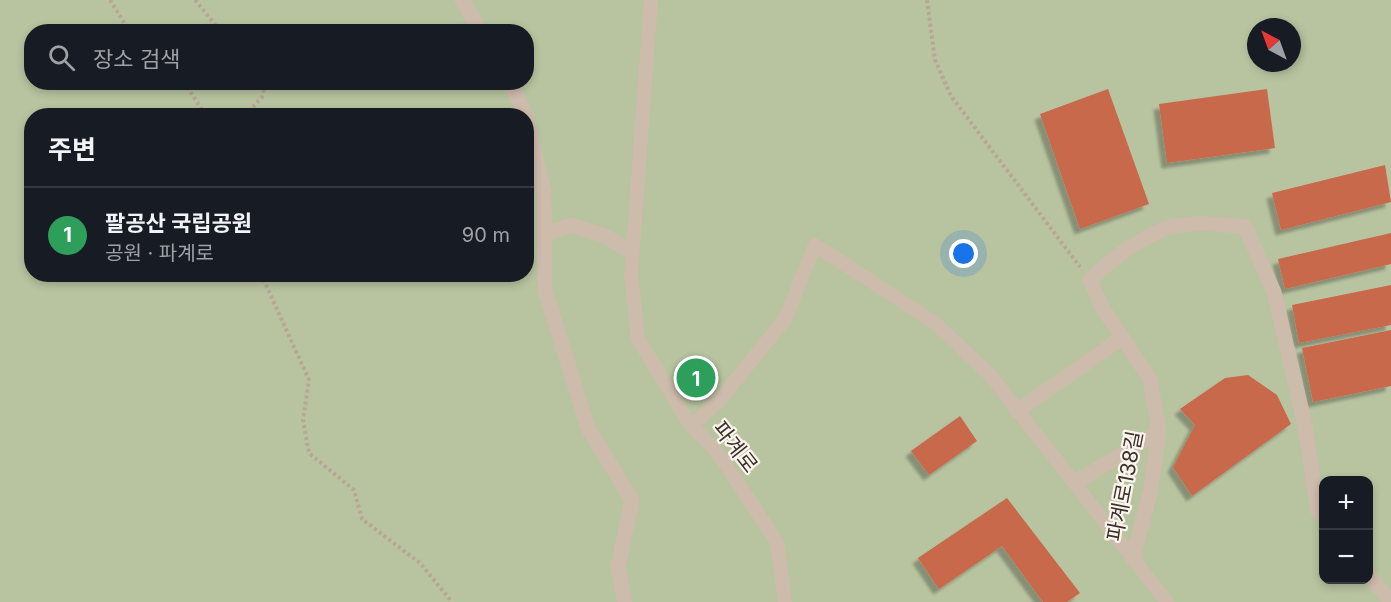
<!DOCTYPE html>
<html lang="ko">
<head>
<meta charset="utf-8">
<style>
	:root { --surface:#171b24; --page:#20242c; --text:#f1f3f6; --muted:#9ea1a6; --line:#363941; --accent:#db2777 }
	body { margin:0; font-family:Inter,"Noto Sans KR",sans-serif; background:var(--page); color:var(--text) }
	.controls { position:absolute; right:18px; bottom:18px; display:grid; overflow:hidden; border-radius:12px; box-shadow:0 3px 9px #0003 }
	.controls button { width:54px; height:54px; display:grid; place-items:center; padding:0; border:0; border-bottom:2px solid var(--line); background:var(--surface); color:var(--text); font:30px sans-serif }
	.compass { position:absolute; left:1247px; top:18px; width:54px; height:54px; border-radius:50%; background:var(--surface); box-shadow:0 3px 9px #0003; rotate:319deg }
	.you { position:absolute; left:964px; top:254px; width:21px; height:21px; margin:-15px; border:4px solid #fff; border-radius:50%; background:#1a73e8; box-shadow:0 0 0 9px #1a73e833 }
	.badge { display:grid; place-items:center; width:39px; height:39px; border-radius:50%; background:var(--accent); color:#fff; font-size:20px; font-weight:700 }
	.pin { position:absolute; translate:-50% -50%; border:3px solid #fff; box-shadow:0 2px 6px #0006 }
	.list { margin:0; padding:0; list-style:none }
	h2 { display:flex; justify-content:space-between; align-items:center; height:78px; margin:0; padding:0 24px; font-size:26px }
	h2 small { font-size:20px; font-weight:400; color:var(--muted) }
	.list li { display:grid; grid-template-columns:39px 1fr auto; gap:18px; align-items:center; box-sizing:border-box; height:96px; padding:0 24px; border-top:2px solid var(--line) }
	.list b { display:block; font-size:22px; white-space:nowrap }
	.list p { margin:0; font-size:20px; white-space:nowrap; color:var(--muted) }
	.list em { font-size:20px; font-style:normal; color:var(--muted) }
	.icon { flex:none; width:33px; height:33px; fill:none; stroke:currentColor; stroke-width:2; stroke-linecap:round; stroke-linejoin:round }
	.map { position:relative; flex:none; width:1391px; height:602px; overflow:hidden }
	.search { position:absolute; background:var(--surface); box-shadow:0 3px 9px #0003; left:24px; top:24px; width:510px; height:66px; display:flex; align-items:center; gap:15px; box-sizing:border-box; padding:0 21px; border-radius:24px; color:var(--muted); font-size:22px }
	.panel { position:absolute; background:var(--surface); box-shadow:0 3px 9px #0003; left:24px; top:108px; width:510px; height:174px; border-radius:24px }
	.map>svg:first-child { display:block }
	.green { fill:#b8c4a0; fill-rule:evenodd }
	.building { fill:#c8694b; filter:url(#shadow) }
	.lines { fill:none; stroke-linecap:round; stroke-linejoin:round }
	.path { stroke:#b9a596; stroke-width:4; stroke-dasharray:3 3; stroke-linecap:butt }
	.service { stroke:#cdbbac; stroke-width:14 }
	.minor { stroke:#cdbbac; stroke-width:15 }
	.labels { text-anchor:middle; stroke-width:4.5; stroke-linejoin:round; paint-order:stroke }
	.street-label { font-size:21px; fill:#3b302b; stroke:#fbf5ee }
</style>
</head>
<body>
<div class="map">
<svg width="1391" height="602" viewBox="0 0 1391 602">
	<defs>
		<filter id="shadow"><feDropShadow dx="-5.5" dy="5.5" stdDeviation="1.5" flood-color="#0004"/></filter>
	</defs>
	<rect width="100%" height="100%" fill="#f4ebe1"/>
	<!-- green -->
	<path class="green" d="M0,0H1391V602H0ZM1256,27H1292V63H1256ZM32,32H526V82H32ZM32,116H526V274H32ZM1324,480H1368V580H1324Z"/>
	<!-- building -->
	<path class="building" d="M1108,89L1149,204L1080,229L1040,114Z
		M1267,89L1275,148L1167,163L1159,104Z
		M1385,165L1391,202L1281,230L1272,193Z
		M1391,233V264L1285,289L1278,259Z
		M1391,285V325L1299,343L1292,305Z
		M1391,330V386L1313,402L1302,348Z
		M1248,375L1277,395L1291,424L1192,496L1173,467L1195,425L1180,409L1225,378Z
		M960,416L977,441L929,475L911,451Z
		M1007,498L1080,593L1067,602H1043L1002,546L939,589L918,558Z"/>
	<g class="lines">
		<!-- path -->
		<path class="path" d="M110,0L130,32
			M195,0L218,28L225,32
			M927,0L935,60L951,96L1080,267
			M184,82L206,116
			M245,116L262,97L266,82
			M261,274L309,380L303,420L309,453L354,490L362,519L420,563L452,602"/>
		<!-- service -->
		<path class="service" d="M651,0L631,275L638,339L691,426L716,450L777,542L785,602
			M691,426L718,402L785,319L815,245L935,323L990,375L1167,602"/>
		<!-- minor -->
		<path class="minor" d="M462,0L481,32
			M510,82L526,116
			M526,116L544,193L545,290L588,428L632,500L618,567L625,602
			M544,234L572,225L605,236L632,252
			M1017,411L1122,338
			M1075,483L1159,431
			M1133,557L1151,489L1159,431L1150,379L1102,307L1090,280C1112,259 1137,240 1166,228C1185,221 1225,224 1245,227L1274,292L1305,425L1318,512L1324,518
			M1368,574L1391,602"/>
	</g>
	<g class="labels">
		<!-- street labels -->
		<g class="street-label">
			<text transform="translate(735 447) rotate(52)" y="7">파계로</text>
			<text transform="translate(1125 486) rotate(-79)" y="7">파계로138길</text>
		</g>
	</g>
</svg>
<div class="controls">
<button>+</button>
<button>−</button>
</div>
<svg class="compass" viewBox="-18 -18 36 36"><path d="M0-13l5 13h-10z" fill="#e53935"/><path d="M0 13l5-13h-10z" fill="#9ea1a6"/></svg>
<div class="you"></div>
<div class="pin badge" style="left:696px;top:378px;background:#2e9e5b">1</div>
<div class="search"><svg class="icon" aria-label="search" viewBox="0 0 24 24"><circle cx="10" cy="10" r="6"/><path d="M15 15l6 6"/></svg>장소 검색</div>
<section class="panel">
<h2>주변<small></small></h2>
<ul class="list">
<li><span class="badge" style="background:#2e9e5b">1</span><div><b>팔공산 국립공원</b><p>공원 · 파계로</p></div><em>90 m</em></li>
</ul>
</section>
</div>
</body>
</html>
